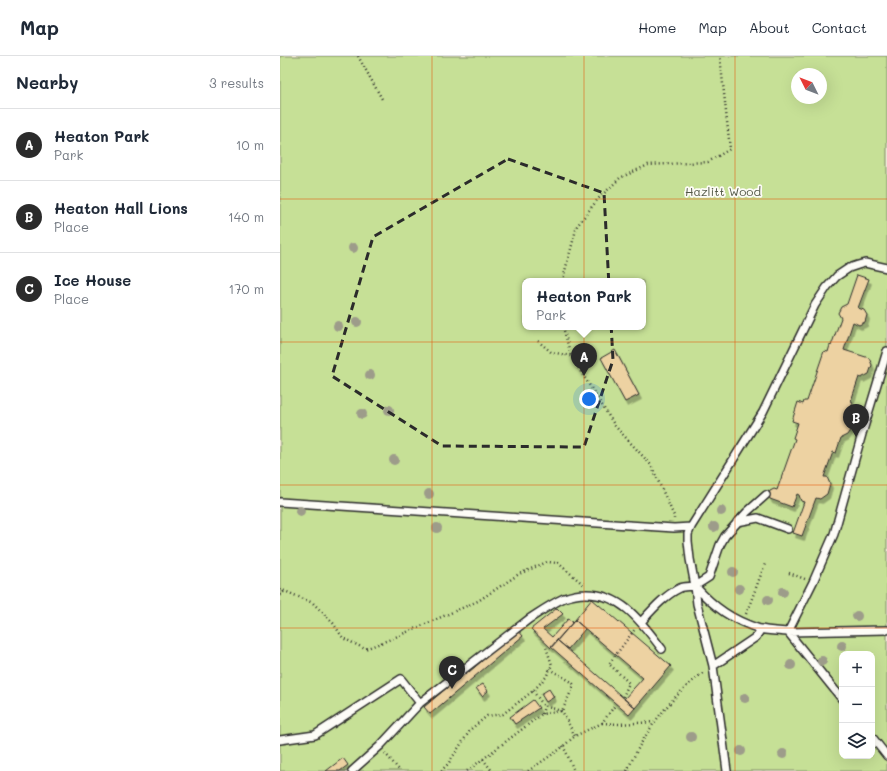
<!DOCTYPE html>
<html lang="en">
<head>
<meta charset="utf-8">
<style>
	:root { --surface:#fff; --page:#f2f2f3; --text:#1f2937; --muted:#747a83; --line:#e0e1e3; --accent:#2b2b2b }
	body { margin:0; font-family:Mali,sans-serif; background:var(--page); color:var(--text) }
	.controls { position:absolute; right:12px; bottom:12px; display:grid; overflow:hidden; border-radius:8px; box-shadow:0 4px 16px #0002 }
	.controls button { width:36px; height:36px; display:grid; place-items:center; padding:0; border:0; border-bottom:1px solid var(--line); background:var(--surface); color:var(--text); font:20px sans-serif }
	.compass { position:absolute; left:511px; top:12px; width:36px; height:36px; border-radius:50%; background:var(--surface); box-shadow:0 4px 16px #0002; rotate:312deg }
	.you { position:absolute; left:309px; top:343px; width:14px; height:14px; margin:-10px; border:3px solid #fff; border-radius:50%; background:#1a73e8; box-shadow:0 0 0 6px #1a73e833 }
	.badge { display:grid; place-items:center; width:26px; height:26px; border-radius:50%; background:var(--accent); color:#fff; font-size:13px; font-weight:700 }
	.pin { position:absolute; translate:-50% -33px; filter:drop-shadow(0 1px 2px #0008) }
	.pin::after { content:''; position:absolute; top:21px; width:14px; height:12px; background:inherit; clip-path:polygon(0 0,100% 0,50% 100%) }
	.popup { position:absolute; left:242px; top:222px; width:124px; height:52px; box-sizing:border-box; display:grid; place-content:center; border-radius:8px; background:var(--surface); filter:drop-shadow(0 1px 3px #0005); font-size:13px; white-space:nowrap; color:var(--muted) }
	.popup b { font-size:15px; color:var(--text) }
	.popup::after { content:''; position:absolute; left:50%; top:100%; margin-left:-8px; border:8px solid transparent; border-top-color:var(--surface) }
	.list { margin:0; padding:0; list-style:none }
	h2 { display:flex; justify-content:space-between; align-items:center; height:52px; margin:0; padding:0 16px; font-size:17px }
	h2 small { font-size:13px; font-weight:400; color:var(--muted) }
	.list li { display:grid; grid-template-columns:26px 1fr auto; gap:12px; align-items:center; box-sizing:border-box; height:72px; padding:0 16px; border-top:1px solid var(--line) }
	.list b { display:block; font-size:15px; white-space:nowrap }
	.list p { margin:0; font-size:13px; white-space:nowrap; color:var(--muted) }
	.list em { font-size:13px; font-style:normal; color:var(--muted) }
	.icon { flex:none; width:22px; height:22px; fill:none; stroke:currentColor; stroke-width:2; stroke-linecap:round; stroke-linejoin:round }
	.map { position:relative; flex:none; width:607px; height:715px; overflow:hidden }
	header { display:flex; align-items:center; gap:24px; box-sizing:border-box; height:56px; padding:0 20px; background:var(--surface); border-bottom:1px solid var(--line) }
	header strong { font-size:19px }
	nav { display:flex; gap:22px; margin-inline-start:auto; font-size:14px }
	main { display:flex }
	aside { flex:1; background:var(--surface) }
	.map>svg:first-child { display:block }
	.green { fill:#c6e096; stroke:#788660; fill-rule:evenodd }
	.building { fill:#edd2a2; stroke:#2b2b2b; filter:url(#shadow) }
	.lines { fill:none; stroke-linecap:round; stroke-linejoin:round }
	.service-casing { stroke:#2b2b2b; stroke-width:10 }
	.path { stroke:#2b2b2b; stroke-width:2.5; stroke-dasharray:1 3; stroke-linecap:butt }
	.service { stroke:#fdfcf7; stroke-width:7 }
	.tree { fill:#9d9c8a }
	.marked { fill:none; stroke:#2b2b2b; stroke-width:3; stroke-dasharray:8 5; stroke-linejoin:round }
	.grid { fill:none; stroke:#e8590c; stroke-width:1; stroke-opacity:0.55 }
	.labels { text-anchor:middle; stroke-width:3.5; stroke-linejoin:round; paint-order:stroke }
	.park-label { font-size:12px; fill:#525846; stroke:#fdfcf7 }
</style>
</head>
<body>
<header>
<strong>Map</strong>
<nav><a>Home</a><a>Map</a><a>About</a><a>Contact</a></nav>
</header>
<main>
<aside>
<h2>Nearby<small>3 results</small></h2>
<ul class="list">
<li><span class="badge">A</span><div><b>Heaton Park</b><p>Park</p></div><em>10 m</em></li>
<li><span class="badge">B</span><div><b>Heaton Hall Lions</b><p>Place</p></div><em>140 m</em></li>
<li><span class="badge">C</span><div><b>Ice House</b><p>Place</p></div><em>170 m</em></li>
</ul>
</aside>
<div class="map">
<svg width="607" height="715" viewBox="0 0 607 715">
	<defs>
		<filter id="shadow"><feDropShadow dx="2.5" dy="4.5" stdDeviation="0" flood-color="#0004"/></filter>
	</defs>
	<rect width="100%" height="100%" fill="#f8efde"/>
	<filter id="ink" filterUnits="userSpaceOnUse"><feTurbulence type="fractalNoise" baseFrequency=".025" numOctaves="2"/><feDisplacementMap in="SourceGraphic" scale="8" xChannelSelector="R" yChannelSelector="G"/><feConvolveMatrix kernelMatrix="1 2 1 2 8 2 1 2 1" color-interpolation-filters="sRGB"/></filter>
	<g filter="url(#ink)">
		<!-- green -->
		<path class="green" d="M0,0H607V715H0ZM517,18H541V42H517ZM245,225H363V271H245ZM562,598H592V700H562Z"/>
		<!-- building -->
		<path class="building" d="M577,219L589,223L578,252L584,254L587,259L585,266L579,269L573,266L564,294L589,302L592,309L589,318L581,322L579,321L571,345L573,346L568,362L571,366V373L567,379L561,382L556,397L553,396L544,421H547L550,428L547,438L540,443L536,442L522,480L513,477L524,446L521,445L519,439L517,438L512,451L490,443L488,439L490,435L494,433L497,434L515,383L513,382L518,367L512,365L518,346L523,348L524,345H527L544,295L548,296L550,289L551,290L561,262L558,257L561,251L567,248Z
			M335,294L359,339L345,346L321,302Z
			M312,543L391,610L355,652L344,643L363,622L295,564Z
			M277,552L283,558L263,573L272,581L288,563L293,566L271,592L251,573Z
			M295,564L305,573L288,593L277,584Z
			M238,574L243,580L150,658L144,651L188,614L189,616Z
			M277,584L355,652L349,659L271,591Z
			M203,628L208,635L202,640L196,632Z
			M269,633L274,641L266,646L261,638Z
			M253,644L259,652L235,668L230,661Z
			M63,702L68,709L60,715H46Z"/>
		<g class="lines">
			<!-- service casing -->
			<g class="service-casing">
				<path id="service" d="M0,446L394,472L411,471
					M457,466L478,462L508,473
					M415,530L429,521L440,489L445,480L467,456L486,439
					M361,566C372,554 385,539 400,532C404,530 410,531 415,530C435,552 452,564 480,573C489,575 499,575 508,576L533,526L554,478L582,378L607,295
					M433,610L476,581L481,573
					M562,643L508,576L607,574
					M140,647L249,563C260,556 271,548 284,542C290,540 298,538 305,538C342,537 362,567 382,593
					M592,681L607,700
					M0,684L35,679L121,623L140,647L100,690L72,715
					M447,715L433,610L417,548L415,530L410,503L408,485V478L411,471L483,356L535,249L547,231L557,220L569,212L578,209L585,207L607,212"/>
			</g>
			<!-- path -->
			<path class="path" d="M78,0L102,43
				M283,225L285,215L297,170L318,143L340,122L368,109L428,106L450,93L440,0
				M283,271L291,300L335,370L371,409L394,460V463
				M258,285L271,296L291,300
				M509,517L525,523
				M0,533L33,547L53,567L63,582L85,593L111,583L198,545L239,518L267,506L278,507L304,529
				M0,539L5,535
				M466,558L485,508
				M269,613L292,626L294,629L282,655
				M253,635L264,650L282,655L295,680
				M343,641L349,627L329,608L355,573
				M262,658L264,650
				M322,667L339,668L374,666
				M283,690L287,698L294,715
				M105,697L120,715
				M203,703L262,658L282,655
				M161,715L168,708L191,673L207,660L223,658L253,635L266,621L272,609L266,591
				M187,715L203,703L212,715
				M248,715L279,694L295,680L322,667L336,648
				M347,715C365,675 389,642 424,616"/>
			<!-- service -->
			<use href="#service" class="service"/>
		</g>
		<!-- trees -->
		<g class="tree">
			<circle cx="73" cy="192" r="5"/>
			<circle cx="77" cy="266" r="5"/>
			<circle cx="58" cy="270" r="5"/>
			<circle cx="90" cy="319" r="5"/>
			<circle cx="109" cy="354" r="5"/>
			<circle cx="82" cy="358" r="5"/>
			<circle cx="114" cy="404" r="5"/>
			<circle cx="149" cy="438" r="5"/>
			<circle cx="20" cy="455" r="5"/>
			<circle cx="441" cy="455" r="5"/>
			<circle cx="434" cy="471" r="5"/>
			<circle cx="157" cy="472" r="5"/>
			<circle cx="453" cy="516" r="5"/>
			<circle cx="459" cy="533" r="5"/>
			<circle cx="503" cy="536" r="5"/>
			<circle cx="488" cy="544" r="5"/>
			<circle cx="577" cy="560" r="5"/>
			<circle cx="562" cy="590" r="5"/>
			<circle cx="542" cy="605" r="5"/>
			<circle cx="511" cy="609" r="5"/>
			<circle cx="465" cy="642" r="5"/>
			<circle cx="411" cy="681" r="5"/>
			<circle cx="461" cy="695" r="5"/>
			<circle cx="503" cy="698" r="5"/>
		</g>
	</g>
	<!-- marked area -->
	<path class="marked" d="M228,103L324,137L333,304L304,391L162,390L52,320L93,181Z"/>
	<!-- grid -->
	<path class="grid" d="M152,0V715M304,0V715M455,0V715M0,143H607M0,286H607M0,429H607M0,572H607"/>
	<g class="labels">
		<!-- park labels -->
		<g class="park-label">
			<text x="443" y="140">Hazlitt Wood</text>
		</g>
	</g>
</svg>
<div class="controls">
<button>+</button>
<button>−</button>
<button><svg class="icon" aria-label="layers" viewBox="0 0 24 24"><path d="M12 4l9 5-9 5-9-5zM3 14l9 5 9-5"/></svg></button>
</div>
<svg class="compass" viewBox="-18 -18 36 36"><path d="M0-13l5 13h-10z" fill="#e53935"/><path d="M0 13l5-13h-10z" fill="#747a83"/></svg>
<div class="you"></div>
<div class="pin badge" style="left:304px;top:320px">A</div>
<div class="popup"><b>Heaton Park</b>Park</div>
<div class="pin badge" style="left:576px;top:381px">B</div>
<div class="pin badge" style="left:172px;top:633px">C</div>
</div>
</main>
</body>
</html>
